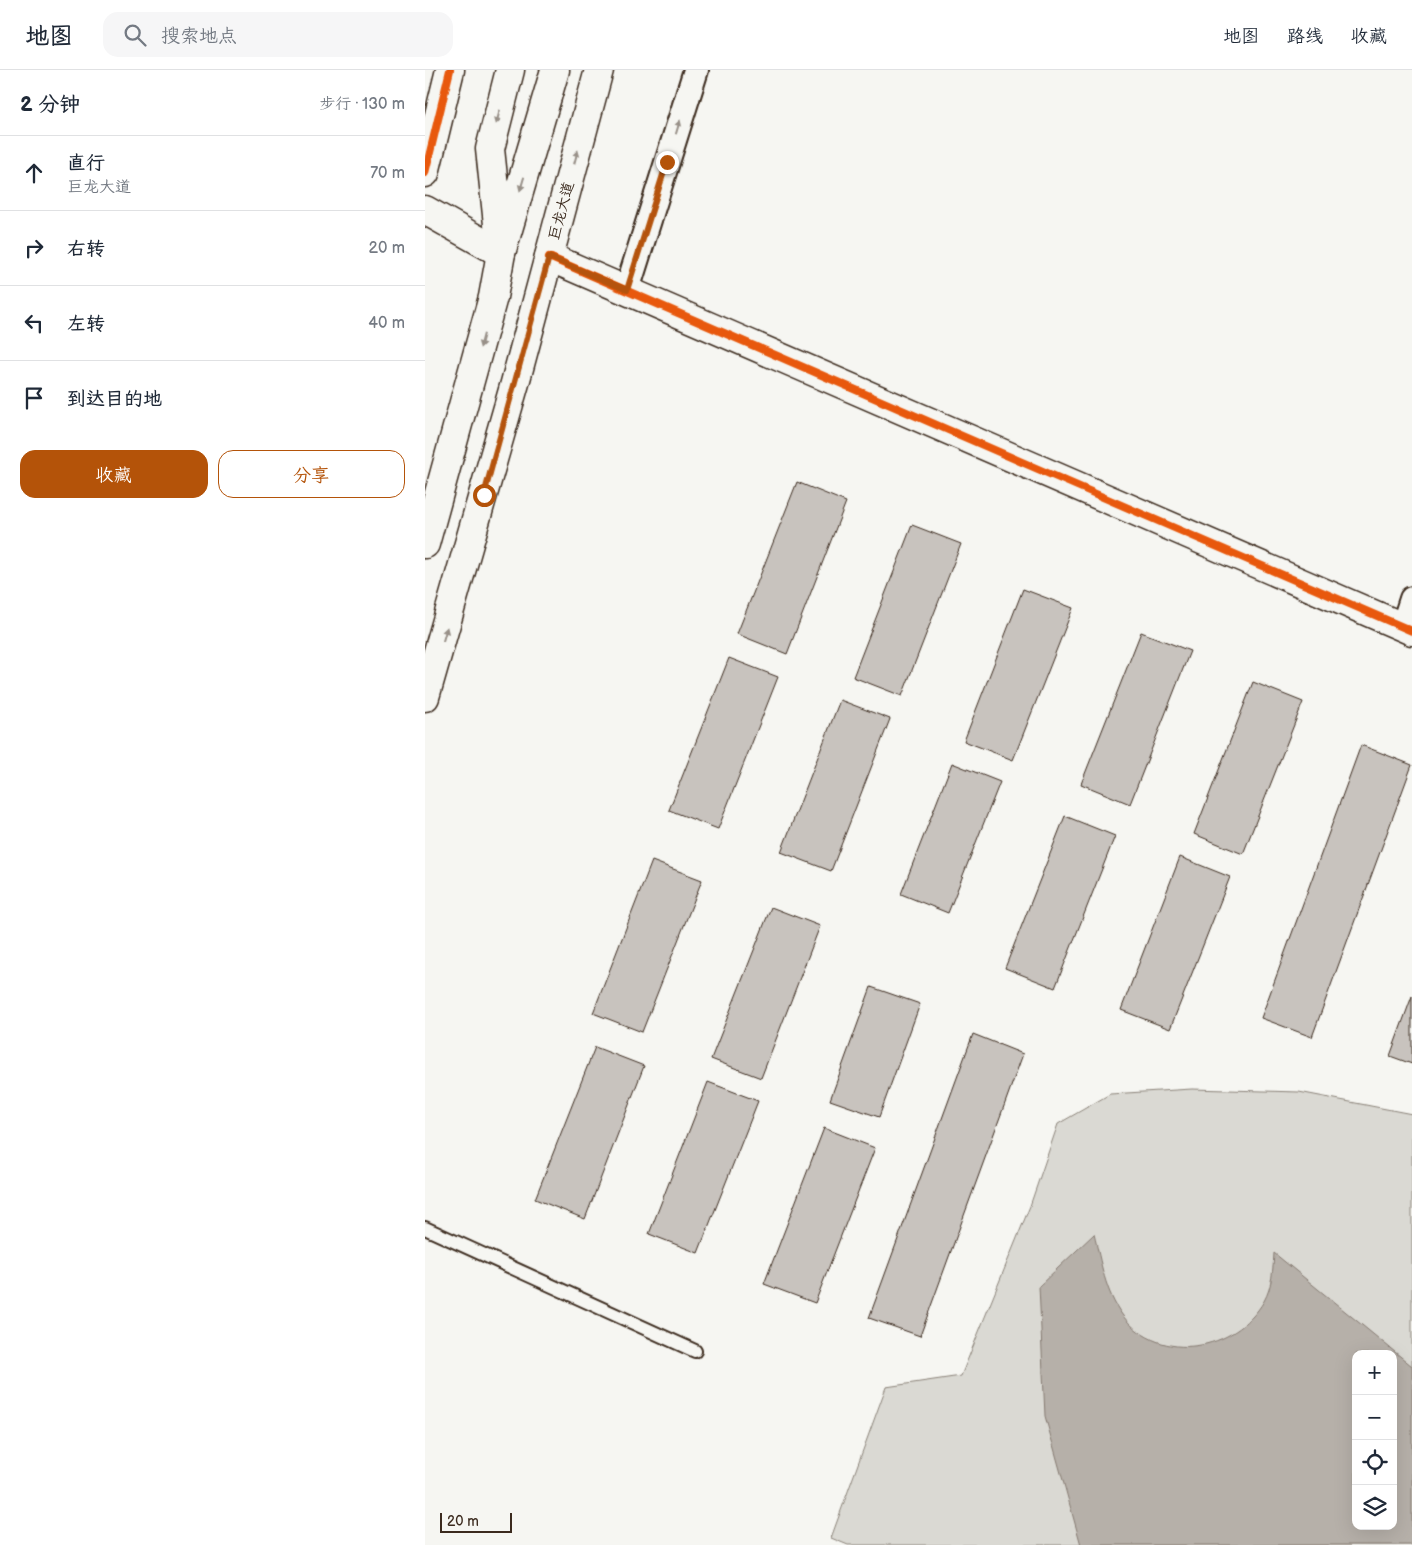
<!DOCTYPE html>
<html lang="zh">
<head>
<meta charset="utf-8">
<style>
	:root { --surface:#fff; --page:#f6f6f7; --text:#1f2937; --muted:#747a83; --line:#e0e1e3; --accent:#b45309 }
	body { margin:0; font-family:"Balsamiq Sans","LXGW WenKai TC",sans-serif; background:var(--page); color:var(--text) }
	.controls { position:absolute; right:15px; bottom:15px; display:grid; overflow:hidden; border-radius:10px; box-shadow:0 5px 20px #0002 }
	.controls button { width:45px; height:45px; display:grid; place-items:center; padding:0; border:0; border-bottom:1px solid var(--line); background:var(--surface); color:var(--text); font:25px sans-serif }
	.scale { position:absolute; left:15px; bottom:12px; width:72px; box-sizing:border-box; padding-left:5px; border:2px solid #3b2a1e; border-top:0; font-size:14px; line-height:18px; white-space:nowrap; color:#3b2a1e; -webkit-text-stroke:4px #f6f6f2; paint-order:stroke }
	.stop { position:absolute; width:15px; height:15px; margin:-11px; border:4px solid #b45309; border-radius:50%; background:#fff }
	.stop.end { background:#b45309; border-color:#fff; box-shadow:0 1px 5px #0008 }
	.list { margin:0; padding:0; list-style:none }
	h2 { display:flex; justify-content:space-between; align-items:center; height:65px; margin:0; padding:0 20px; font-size:21px }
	h2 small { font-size:16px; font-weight:400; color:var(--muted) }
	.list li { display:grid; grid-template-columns:32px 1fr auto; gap:15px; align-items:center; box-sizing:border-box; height:75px; padding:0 20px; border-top:1px solid var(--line) }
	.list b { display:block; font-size:19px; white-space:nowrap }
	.list p { margin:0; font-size:16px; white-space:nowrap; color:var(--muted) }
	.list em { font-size:16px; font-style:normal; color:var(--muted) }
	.actions { display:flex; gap:10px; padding:15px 20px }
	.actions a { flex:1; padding:11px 0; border:1px solid var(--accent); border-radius:15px; text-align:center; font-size:18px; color:var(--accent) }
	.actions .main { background:var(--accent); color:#fff }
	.icon { flex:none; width:28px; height:28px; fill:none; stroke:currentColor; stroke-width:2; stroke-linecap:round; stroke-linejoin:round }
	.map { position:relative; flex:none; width:987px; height:1475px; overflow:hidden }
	header { display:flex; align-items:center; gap:30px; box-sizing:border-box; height:70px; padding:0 25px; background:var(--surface); border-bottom:1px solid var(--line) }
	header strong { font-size:24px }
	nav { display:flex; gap:28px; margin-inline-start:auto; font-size:18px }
	.search { width:350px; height:45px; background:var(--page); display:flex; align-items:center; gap:12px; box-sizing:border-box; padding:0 18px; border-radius:15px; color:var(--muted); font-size:19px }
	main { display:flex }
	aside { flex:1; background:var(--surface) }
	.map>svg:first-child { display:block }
	.green { fill:#dad9d3; stroke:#8a8278; fill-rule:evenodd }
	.water { fill:#b6b0a9; stroke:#857a71; fill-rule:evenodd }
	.building { fill:#c8c3be; stroke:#3b2a1e }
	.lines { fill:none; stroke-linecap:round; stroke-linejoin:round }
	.lane-casing { stroke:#3b2a1e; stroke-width:16 }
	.street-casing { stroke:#3b2a1e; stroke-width:28 }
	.secondary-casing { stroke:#3b2a1e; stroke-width:31 }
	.primary-casing { stroke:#3b2a1e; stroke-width:31 }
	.lane { stroke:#f6f6f2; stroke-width:12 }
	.street { stroke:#f6f6f2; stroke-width:24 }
	.secondary { stroke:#f6f6f2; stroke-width:28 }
	.primary { stroke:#f6f6f2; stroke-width:28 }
	.cycleway-casing { stroke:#f6f6f2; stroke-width:11 }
	.cycleway { stroke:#e8590c; stroke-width:8 }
	.oneway { fill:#989088 }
	.route { stroke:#b45309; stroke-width:6 }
	.labels { text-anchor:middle; stroke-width:5; stroke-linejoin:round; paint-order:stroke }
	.street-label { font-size:15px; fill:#3b2a1e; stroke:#f6f6f2 }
</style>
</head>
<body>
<header>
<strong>地图</strong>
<div class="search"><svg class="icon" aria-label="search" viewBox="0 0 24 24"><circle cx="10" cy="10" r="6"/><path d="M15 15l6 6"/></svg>搜索地点</div>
<nav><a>地图</a><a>路线</a><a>收藏</a></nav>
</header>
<main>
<aside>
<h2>2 分钟<small>步行 · 130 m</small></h2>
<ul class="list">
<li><svg class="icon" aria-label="ahead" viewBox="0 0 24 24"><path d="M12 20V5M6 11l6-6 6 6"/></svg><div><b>直行</b><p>巨龙大道</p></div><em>70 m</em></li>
<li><svg class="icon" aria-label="right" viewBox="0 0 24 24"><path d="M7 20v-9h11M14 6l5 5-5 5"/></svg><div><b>右转</b></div><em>20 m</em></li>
<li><svg class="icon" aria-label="left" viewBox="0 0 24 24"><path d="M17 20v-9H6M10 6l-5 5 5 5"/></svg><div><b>左转</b></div><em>40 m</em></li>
<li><svg class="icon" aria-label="arrive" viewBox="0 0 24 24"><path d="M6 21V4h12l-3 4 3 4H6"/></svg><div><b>到达目的地</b></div></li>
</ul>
<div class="actions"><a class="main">收藏</a><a>分享</a></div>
</aside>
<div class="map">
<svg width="987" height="1475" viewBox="0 0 987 1475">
	<rect width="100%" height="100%" fill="#f6f6f2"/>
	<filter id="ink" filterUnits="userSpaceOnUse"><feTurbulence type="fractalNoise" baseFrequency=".02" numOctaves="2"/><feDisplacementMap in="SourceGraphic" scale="10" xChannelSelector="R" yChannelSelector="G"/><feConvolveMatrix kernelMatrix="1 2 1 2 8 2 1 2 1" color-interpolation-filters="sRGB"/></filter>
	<g filter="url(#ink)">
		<!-- green -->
		<path class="green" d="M767,1019L874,1022L987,1044V1475H423L406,1468L461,1317L536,1306L605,1136L633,1054L685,1024ZM931,1284H968V1456H931Z"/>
		<!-- water -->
		<path class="water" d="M669,1164C676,1192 680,1222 698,1246C736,1295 810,1281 839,1231C847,1217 848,1199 849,1183L987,1296V1475H656L620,1346L614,1216ZM931,1284H968V1456H931Z"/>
		<!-- building -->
		<path class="building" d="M372,412L421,432L362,584L312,564Z
			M487,455L536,474L477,626L428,607Z
			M598,519L648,538L588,690L539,671Z
			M716,562L765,581L705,734L656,714Z
			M304,588L353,607L293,759L244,740Z
			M828,612L878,632L818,784L769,764Z
			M415,630L465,649L406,801L356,782Z
			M936,675L987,695L887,967L836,948Z
			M527,693L575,712L523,843L476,824Z
			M640,746L690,766L630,918L580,898Z
			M755,787L805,807L745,959L696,940Z
			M227,791L277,810L217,962L168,943Z
			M346,837L395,856L336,1008L286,989Z
			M446,917L495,934L454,1047L405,1030Z
			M987,926V994L965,986Z
			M548,964L598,984L495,1266L444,1248Z
			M170,977L219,996L160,1149L110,1129Z
			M283,1012L333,1031L273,1183L224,1164Z
			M399,1058L450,1078L390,1233L339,1214Z"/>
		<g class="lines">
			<!-- lane casing -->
			<g class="lane-casing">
				<path id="lane" d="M0,1158L270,1281"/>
			</g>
			<!-- street casing -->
			<g class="street-casing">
				<path id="street" d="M202,220L271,0
					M978,557L987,529"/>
			</g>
			<!-- secondary casing -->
			<g class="secondary-casing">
				<path id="secondary" d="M0,103L25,0
					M0,140L76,183
					M124,187L987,561"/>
			</g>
			<!-- primary casing -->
			<g class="primary-casing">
				<path id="primary" d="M75,173L65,79L85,0
					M0,474L68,227L76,183L130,0
					M0,627L90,313L174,0"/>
			</g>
			<!-- lane -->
			<use href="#lane" class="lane"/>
			<!-- street -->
			<use href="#street" class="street"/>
			<!-- secondary -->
			<use href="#secondary" class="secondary"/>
			<!-- primary -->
			<use href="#primary" class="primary"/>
			<!-- cycleway casing -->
			<g class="cycleway-casing">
				<path id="cycleway" d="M0,103L25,0
					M124,187L987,561"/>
			</g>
			<!-- cycleway -->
			<use href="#cycleway" class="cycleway"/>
		</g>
		<!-- one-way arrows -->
		<defs><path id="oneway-solid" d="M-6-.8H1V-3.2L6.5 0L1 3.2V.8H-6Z" transform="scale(1.25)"/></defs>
		<g class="oneway">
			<use href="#oneway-solid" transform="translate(73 47) rotate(105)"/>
			<use href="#oneway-solid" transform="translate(253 57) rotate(-73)"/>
			<use href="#oneway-solid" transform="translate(151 87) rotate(-75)"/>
			<use href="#oneway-solid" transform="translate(97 114) rotate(107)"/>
			<use href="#oneway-solid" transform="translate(57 271) rotate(105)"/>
			<use href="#oneway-solid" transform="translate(20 564) rotate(-74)"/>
		</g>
	</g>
	<g class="lines" filter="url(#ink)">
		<!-- route -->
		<path class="route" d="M59,425L124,187L202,220L242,92"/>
	</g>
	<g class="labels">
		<!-- street labels -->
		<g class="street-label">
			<text transform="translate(136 141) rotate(-75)" y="5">巨龙大道</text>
		</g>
	</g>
</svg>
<div class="controls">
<button>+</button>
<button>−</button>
<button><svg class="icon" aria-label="locate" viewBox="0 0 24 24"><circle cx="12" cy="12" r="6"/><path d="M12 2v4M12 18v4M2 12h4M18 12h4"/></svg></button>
<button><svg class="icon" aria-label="layers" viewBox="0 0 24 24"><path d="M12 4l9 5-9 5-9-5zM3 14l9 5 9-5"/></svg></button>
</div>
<div class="scale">20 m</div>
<div class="stop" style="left:59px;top:425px"></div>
<div class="stop end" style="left:242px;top:92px"></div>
</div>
</main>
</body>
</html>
